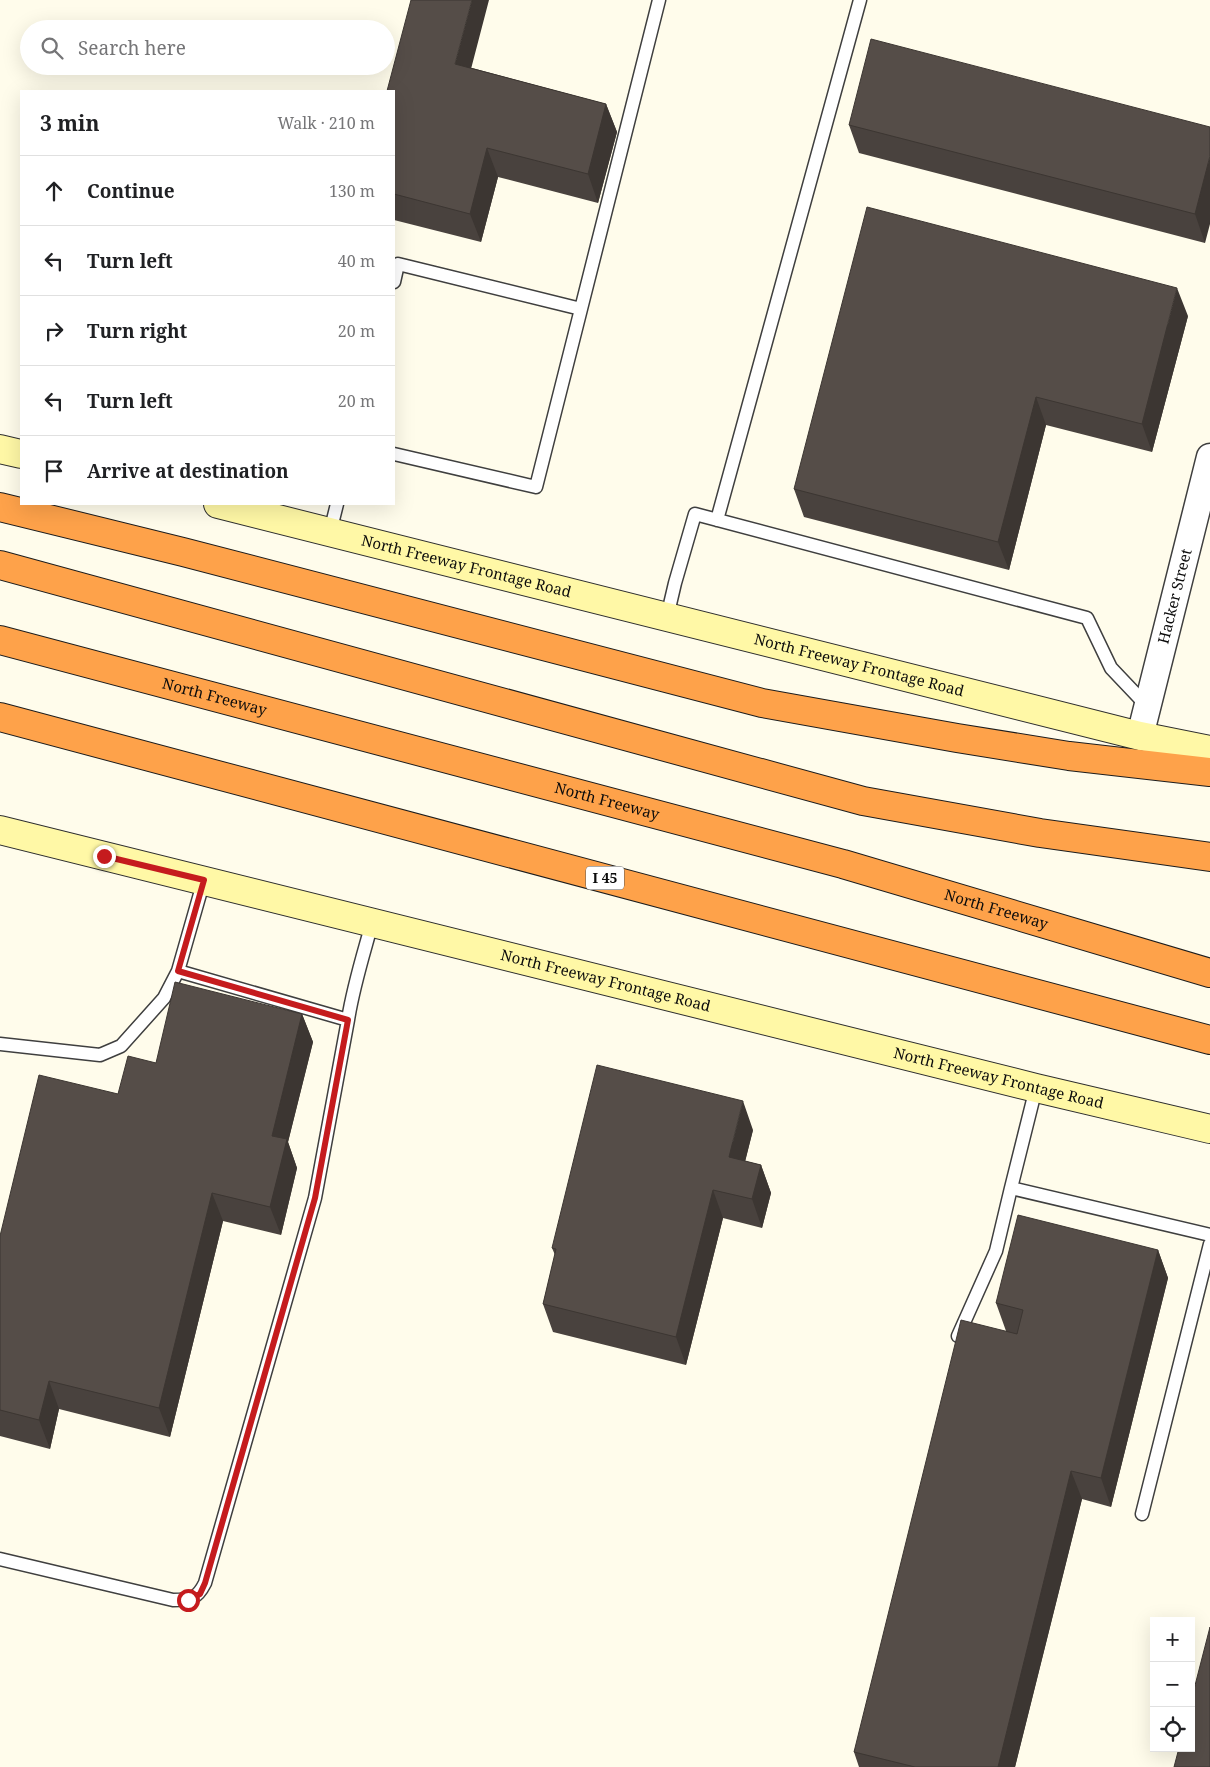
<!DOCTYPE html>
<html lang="en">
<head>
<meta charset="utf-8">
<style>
	:root { --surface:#fff; --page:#f6f6f6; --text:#202124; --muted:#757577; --line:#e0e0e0 }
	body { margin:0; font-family:"Noto Serif",serif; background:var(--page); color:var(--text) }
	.controls { position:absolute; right:15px; bottom:15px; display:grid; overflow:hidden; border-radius:0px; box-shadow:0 5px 20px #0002 }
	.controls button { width:45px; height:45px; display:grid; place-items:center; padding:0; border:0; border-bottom:1px solid var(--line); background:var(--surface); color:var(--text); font:25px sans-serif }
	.stop { position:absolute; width:15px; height:15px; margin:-11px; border:4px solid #c51b1e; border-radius:50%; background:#fff }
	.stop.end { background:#c51b1e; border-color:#fff; box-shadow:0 1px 5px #0008 }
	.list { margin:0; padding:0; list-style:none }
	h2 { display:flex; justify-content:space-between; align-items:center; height:65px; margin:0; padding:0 20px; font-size:21px }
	h2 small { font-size:16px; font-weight:400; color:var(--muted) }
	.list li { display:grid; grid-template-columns:32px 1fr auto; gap:15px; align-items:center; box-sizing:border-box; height:70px; padding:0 20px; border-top:1px solid var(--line) }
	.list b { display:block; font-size:19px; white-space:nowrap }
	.list em { font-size:16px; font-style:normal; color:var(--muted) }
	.icon { flex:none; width:28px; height:28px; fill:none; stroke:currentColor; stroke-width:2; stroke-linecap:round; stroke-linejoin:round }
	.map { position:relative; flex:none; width:1210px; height:1767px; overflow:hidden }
	.search { position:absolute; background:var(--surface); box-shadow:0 5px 20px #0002; left:20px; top:20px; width:375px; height:55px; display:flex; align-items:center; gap:12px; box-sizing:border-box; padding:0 18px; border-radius:28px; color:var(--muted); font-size:19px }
	.panel { position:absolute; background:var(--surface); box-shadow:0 5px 20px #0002; left:20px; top:90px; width:375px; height:415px; border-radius:0px }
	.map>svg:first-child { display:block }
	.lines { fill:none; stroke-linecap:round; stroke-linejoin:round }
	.service-casing { stroke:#3f3f3f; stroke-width:15 }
	.minor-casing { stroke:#3f3f3f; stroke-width:29 }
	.secondary-casing { stroke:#2e2e2e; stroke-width:30 }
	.motorway-casing { stroke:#1d1d1d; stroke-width:30 }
	.service { stroke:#fff; stroke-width:12 }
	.minor { stroke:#fff; stroke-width:26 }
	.secondary { stroke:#fff8a6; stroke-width:28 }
	.motorway { stroke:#fea24a; stroke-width:28 }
	.wall { fill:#49423e }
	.shaded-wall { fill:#3c3632 }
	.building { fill:#554d48; stroke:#3c3632 }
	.route { stroke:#c51b1e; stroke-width:6 }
	.labels { text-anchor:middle; stroke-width:5; stroke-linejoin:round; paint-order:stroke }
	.shield { fill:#fff; stroke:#555; stroke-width:1 }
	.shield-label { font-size:14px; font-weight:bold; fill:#0c0c0c }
	.street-label { font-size:15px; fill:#0c0c0c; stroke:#fff }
</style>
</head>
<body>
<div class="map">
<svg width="1210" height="1767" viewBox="0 0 1210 1767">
	<rect width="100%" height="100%" fill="#fffceb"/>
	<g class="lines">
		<!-- service casing -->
		<g class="service-casing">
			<path id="service" d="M394,282L398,264L581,309L536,487L394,454
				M581,309L659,0
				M717,520L860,0
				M330,532L337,504
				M667,617L675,583L695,514L1087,618L1111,668L1148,707
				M178,971L348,1020C353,987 363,956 372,923
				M0,1044L100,1055L121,1046L164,998L178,971L204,880
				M1036,1088L1011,1188L1210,1235
				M958,1336L996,1251L1011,1188
				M1142,1514L1210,1244
				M0,1559L173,1600C191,1600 197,1599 205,1583L315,1198L348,1020"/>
		</g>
		<!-- minor casing -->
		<g class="minor-casing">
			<g id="minor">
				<path id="s1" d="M1140,736L1210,457"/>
			</g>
		</g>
		<!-- secondary casing -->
		<g class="secondary-casing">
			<g id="secondary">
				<path d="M0,449L21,454"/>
				<path id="s2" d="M218,504L1140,736L1210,750"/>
				<path id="s3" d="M0,830L1036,1088L1210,1129"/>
			</g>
		</g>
		<!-- motorway casing -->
		<g class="motorway-casing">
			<g id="motorway">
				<path d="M0,507L183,552L762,703L957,738L1069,756L1210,772"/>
				<path d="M0,565L863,801L1040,833L1210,857"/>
				<path id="s4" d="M0,640L843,864L1210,973"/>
				<path d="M0,717L1210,1040"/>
			</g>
		</g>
		<!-- service -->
		<use href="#service" class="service"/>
		<!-- minor -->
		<use href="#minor" class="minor"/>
		<!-- secondary -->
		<use href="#secondary" class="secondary"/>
		<!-- motorway -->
		<use href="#motorway" class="motorway"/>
	</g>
	<!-- wall -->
	<path class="wall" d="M472,68L606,104L617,132L598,203L498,177L481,242L394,220V91Z
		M849,125L1210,127L1205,243L859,153Z
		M1188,316L1152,452L1046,425L1009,570L804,517L794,489Z
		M302,1014L313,1042L288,1142L297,1168L281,1235L223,1221L170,1437L59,1409L50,1449L0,1436V1236L118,1094L156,1063Z
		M753,1130L745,1161L761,1165L771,1193L762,1228L723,1218L686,1365L553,1332L543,1304L555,1255L552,1248Z
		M1158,1250L1168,1278L1111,1507L1082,1499L1015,1767H859L854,1752L1006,1331L996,1303Z"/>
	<!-- shaded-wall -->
	<path class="shaded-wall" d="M472,0H489L465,92L455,64Z
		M606,104L617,132L598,203L588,174Z
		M487,148L498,177L481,242L470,214Z
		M1210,156V224L1205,243L1195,214Z
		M1177,288L1188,316L1152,452L1142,424Z
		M1036,397L1046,425L1009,570L998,542Z
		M302,1014L313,1042L288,1142L297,1168L281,1235L270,1207L272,1136Z
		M743,1101L753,1130L739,1186L729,1157Z
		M761,1165L771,1193L762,1228L752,1199Z
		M713,1190L723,1218L686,1365L676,1337Z
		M212,1193L223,1221L170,1437L159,1408Z
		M1158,1250L1168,1278L1111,1507L1101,1478Z
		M49,1381L59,1409L50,1449L39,1420Z
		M1071,1471L1082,1499L1015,1767H998Z"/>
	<!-- building -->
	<path class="building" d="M411,0H472L455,64L606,104L588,174L487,148L470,214L394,194V91H387Z
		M871,39L1210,127V156L1195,214L849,125Z
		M867,207L1177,288L1142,424L1036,397L998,542L794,489Z
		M175,982L302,1014L272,1136L287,1139L270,1207L212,1193L159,1408L49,1381L39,1420L0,1410V1236L39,1075L118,1094L128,1056L156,1063Z
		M597,1065L743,1101L729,1157L761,1165L752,1199L713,1190L676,1337L543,1304L556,1249L552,1248Z
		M1018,1215L1158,1250L1101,1478L1071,1471L998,1767H915L854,1752L961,1320L1017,1334L1023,1310L996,1303Z
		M1210,1627V1767H1174L1179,1748H1191V1701Z"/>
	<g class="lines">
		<!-- route -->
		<path class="route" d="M104,856L204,880L178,971L348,1020L315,1198L205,1583L200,1594L188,1600"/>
	</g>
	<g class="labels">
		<!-- shield labels -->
		<rect class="shield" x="586" y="866.5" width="38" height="23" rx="4"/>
		<g class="shield-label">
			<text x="605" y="883">I 45</text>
		</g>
		<!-- street labels -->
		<g class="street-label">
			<text dy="5" stroke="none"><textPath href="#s2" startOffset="256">North Freeway Frontage Road</textPath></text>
			<text dy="5" stroke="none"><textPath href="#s1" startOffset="144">Hacker Street</textPath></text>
			<text dy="5" stroke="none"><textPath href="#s2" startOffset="661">North Freeway Frontage Road</textPath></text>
			<text dy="5" stroke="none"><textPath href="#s4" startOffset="222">North Freeway</textPath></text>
			<text dy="5" stroke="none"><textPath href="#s4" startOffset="628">North Freeway</textPath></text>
			<text dy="5" stroke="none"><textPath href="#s4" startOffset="1032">North Freeway</textPath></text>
			<text dy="5" stroke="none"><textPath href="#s3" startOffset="624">North Freeway Frontage Road</textPath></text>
			<text dy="5" stroke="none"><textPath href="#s3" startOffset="1029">North Freeway Frontage Road</textPath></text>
		</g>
	</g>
</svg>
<div class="controls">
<button>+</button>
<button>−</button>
<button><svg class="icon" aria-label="locate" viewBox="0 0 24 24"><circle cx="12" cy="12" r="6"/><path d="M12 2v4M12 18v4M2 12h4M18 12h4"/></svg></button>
</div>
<div class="stop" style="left:188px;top:1600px"></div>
<div class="stop end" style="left:104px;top:856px"></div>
<div class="search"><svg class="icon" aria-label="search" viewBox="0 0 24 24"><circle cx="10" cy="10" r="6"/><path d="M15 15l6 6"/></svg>Search here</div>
<section class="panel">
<h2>3 min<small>Walk · 210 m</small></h2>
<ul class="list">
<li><svg class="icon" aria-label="ahead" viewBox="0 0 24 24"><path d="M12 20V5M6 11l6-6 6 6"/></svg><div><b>Continue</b></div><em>130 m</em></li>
<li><svg class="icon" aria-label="left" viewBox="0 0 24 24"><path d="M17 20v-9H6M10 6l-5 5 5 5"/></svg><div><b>Turn left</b></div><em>40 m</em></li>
<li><svg class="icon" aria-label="right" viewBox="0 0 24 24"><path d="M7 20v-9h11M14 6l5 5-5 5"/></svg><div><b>Turn right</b></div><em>20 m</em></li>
<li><svg class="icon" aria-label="left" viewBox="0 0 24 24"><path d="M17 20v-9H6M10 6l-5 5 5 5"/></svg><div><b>Turn left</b></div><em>20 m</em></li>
<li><svg class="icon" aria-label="arrive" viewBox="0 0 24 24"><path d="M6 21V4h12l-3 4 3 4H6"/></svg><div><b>Arrive at destination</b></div></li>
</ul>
</section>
</div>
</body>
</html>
